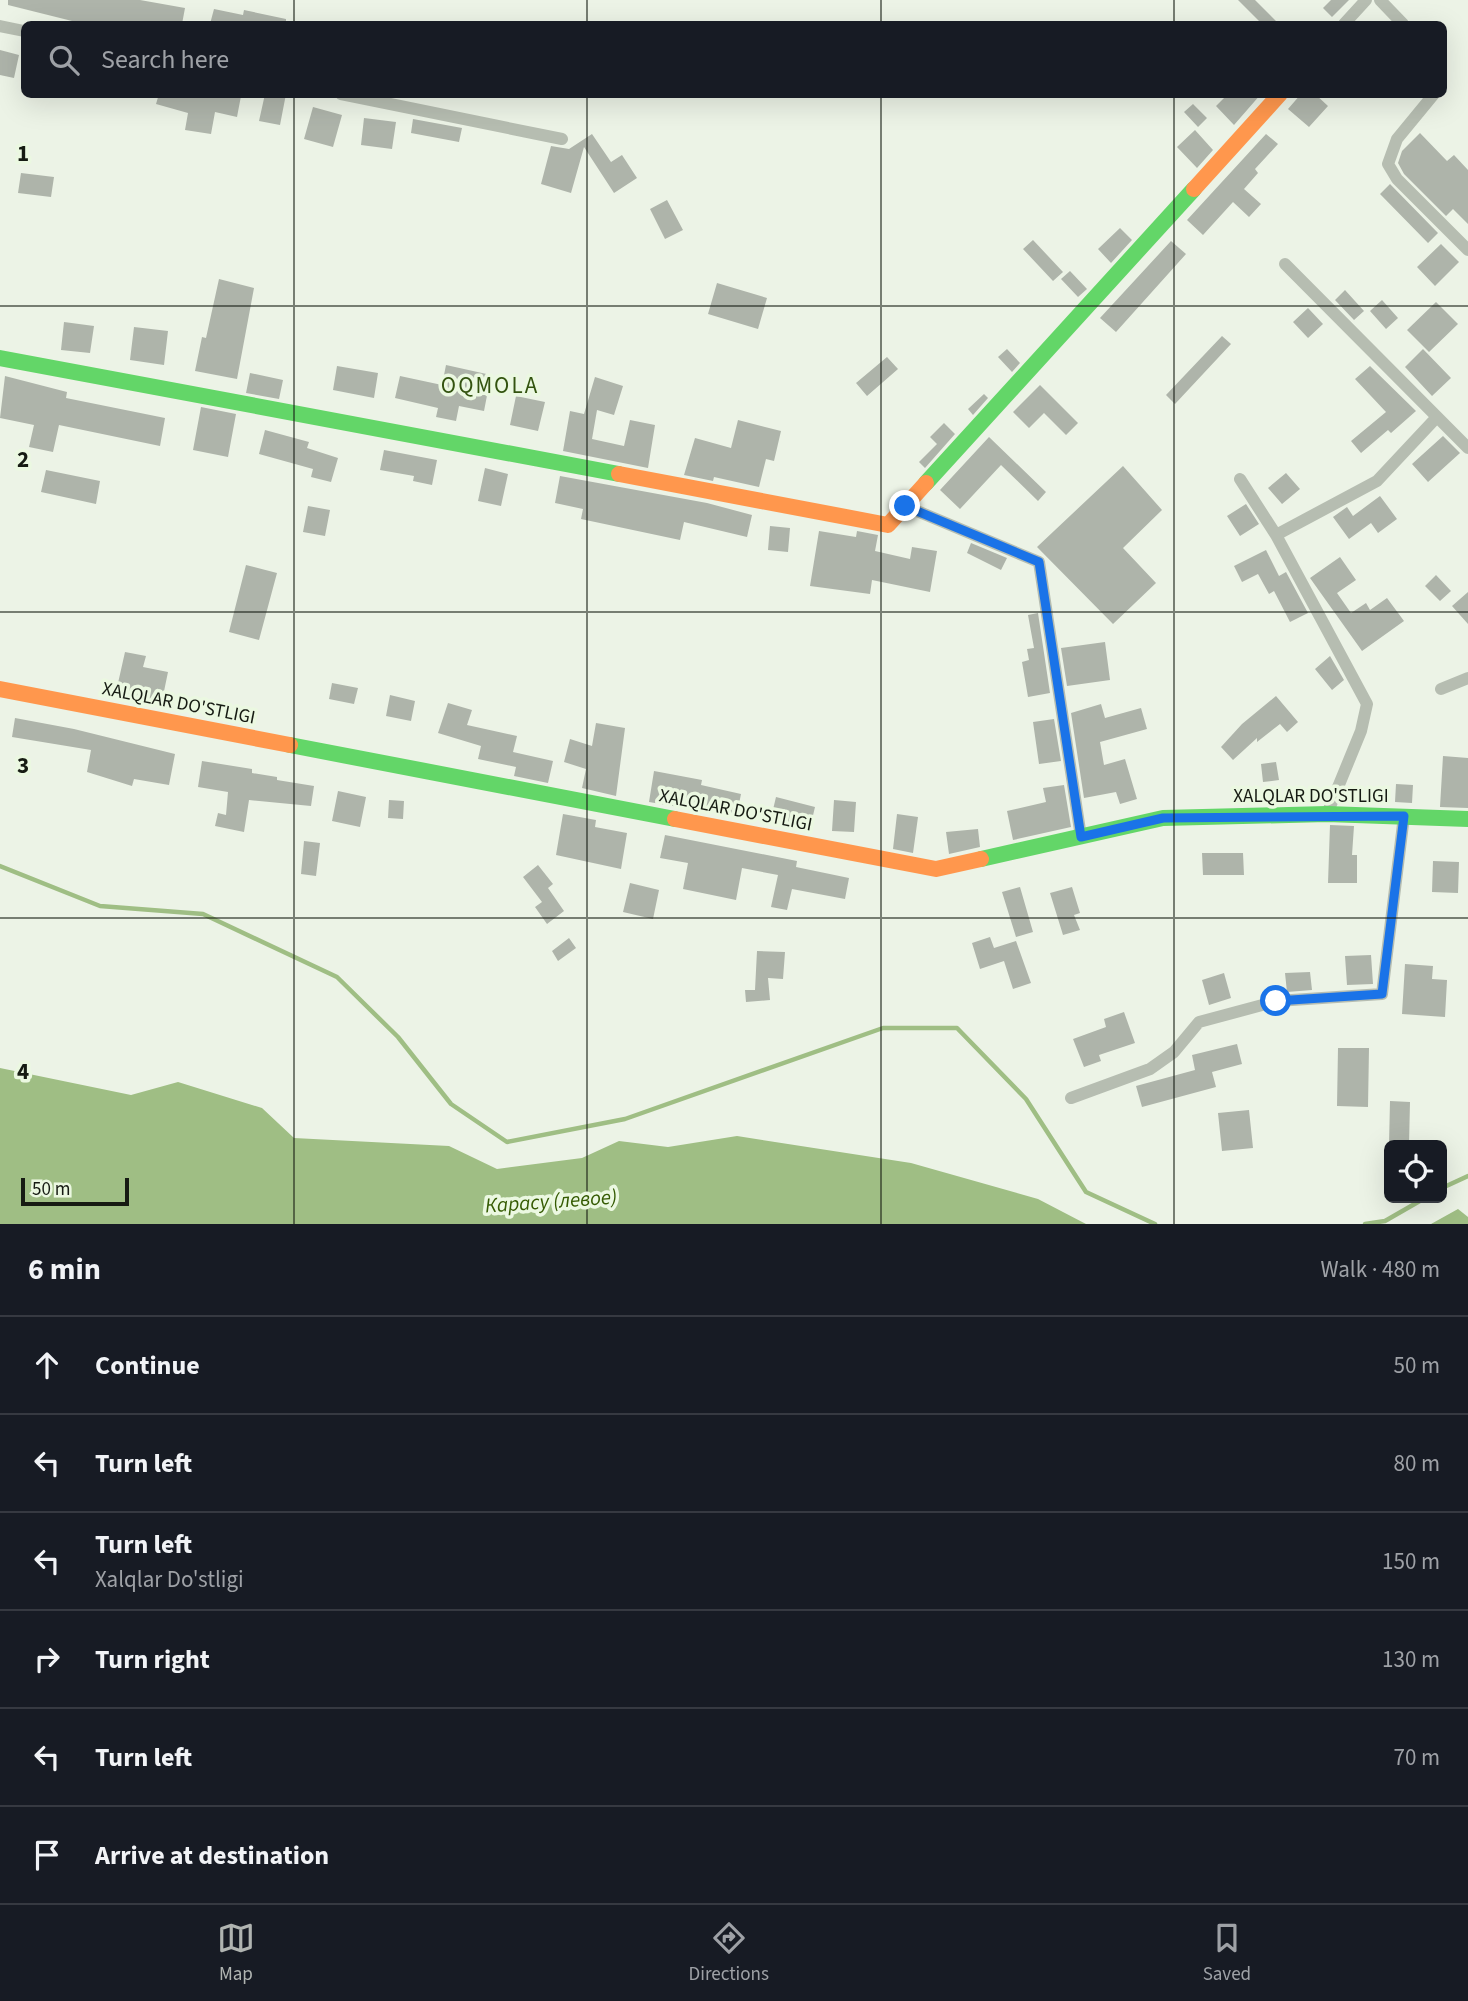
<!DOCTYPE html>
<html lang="en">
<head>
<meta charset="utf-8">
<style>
	:root { --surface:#171b24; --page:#242831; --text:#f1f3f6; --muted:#9ea1a6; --line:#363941; --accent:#b0b4b1 }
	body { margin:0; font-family:"Source Sans 3",sans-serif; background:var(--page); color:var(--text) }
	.controls { position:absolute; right:21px; bottom:21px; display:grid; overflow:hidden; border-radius:10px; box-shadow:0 7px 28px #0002 }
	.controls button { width:63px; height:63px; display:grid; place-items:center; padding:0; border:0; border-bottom:2px solid var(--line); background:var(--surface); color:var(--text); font:35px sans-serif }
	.scale { position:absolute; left:21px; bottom:18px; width:108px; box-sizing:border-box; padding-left:7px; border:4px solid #161b13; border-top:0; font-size:19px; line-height:24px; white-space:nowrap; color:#161b13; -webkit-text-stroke:5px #ebf8e1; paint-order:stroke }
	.stop { position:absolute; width:21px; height:21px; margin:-16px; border:5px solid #1a73e8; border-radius:50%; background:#fff }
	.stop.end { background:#1a73e8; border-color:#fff; box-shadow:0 2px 7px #0008 }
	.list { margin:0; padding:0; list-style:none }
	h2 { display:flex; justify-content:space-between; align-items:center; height:91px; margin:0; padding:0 28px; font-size:30px }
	h2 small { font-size:23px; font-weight:400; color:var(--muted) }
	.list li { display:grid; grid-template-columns:46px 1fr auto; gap:21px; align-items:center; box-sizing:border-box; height:98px; padding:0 28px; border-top:2px solid var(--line) }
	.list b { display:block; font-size:26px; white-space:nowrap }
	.list p { margin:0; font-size:23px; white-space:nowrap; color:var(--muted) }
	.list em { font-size:23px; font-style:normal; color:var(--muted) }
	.icon { flex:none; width:38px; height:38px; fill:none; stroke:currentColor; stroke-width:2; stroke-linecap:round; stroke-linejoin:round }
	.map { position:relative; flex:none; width:1468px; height:1224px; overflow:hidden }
	.search { position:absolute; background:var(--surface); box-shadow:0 7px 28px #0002; left:21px; right:21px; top:21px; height:77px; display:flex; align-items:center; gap:18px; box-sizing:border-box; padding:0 24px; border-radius:10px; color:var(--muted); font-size:26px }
	.sheet { height:679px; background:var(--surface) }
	nav { display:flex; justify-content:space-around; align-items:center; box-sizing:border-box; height:98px; border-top:2px solid var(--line); background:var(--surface); font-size:19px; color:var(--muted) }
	nav a { display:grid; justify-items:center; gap:4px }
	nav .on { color:var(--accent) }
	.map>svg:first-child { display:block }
	.water { fill:#9fbe84 }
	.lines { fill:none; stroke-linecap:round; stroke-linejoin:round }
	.stream { stroke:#9fbe84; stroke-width:4.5 }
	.building { fill:#aeb4aa }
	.street { stroke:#b6bdb1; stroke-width:12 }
	.fast { stroke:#63d668; stroke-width:16 }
	.slow { stroke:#ff974d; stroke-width:16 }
	.route { stroke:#1a73e8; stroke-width:9 }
	.grid { fill:none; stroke:#161b13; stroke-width:2; stroke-opacity:0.55 }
	.labels { text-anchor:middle; stroke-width:7; stroke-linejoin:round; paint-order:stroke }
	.street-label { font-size:19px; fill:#161b13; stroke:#ebf8e1 }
	.water-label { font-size:21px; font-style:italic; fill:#355b03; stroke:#ebf8e1 }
	.quarter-label { font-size:23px; letter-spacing:2px; fill:#335310; stroke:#ebf8e1 }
	.grid-label { font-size:23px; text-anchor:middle; font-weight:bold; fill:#161b13; stroke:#ebf8e1; stroke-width:7; stroke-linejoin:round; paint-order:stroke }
</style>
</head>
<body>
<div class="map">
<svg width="1468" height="1224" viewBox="0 0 1468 1224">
	<rect width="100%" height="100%" fill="#ecf3e6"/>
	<!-- water -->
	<path class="water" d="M0,1068L131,1095L178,1082L262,1108L294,1138L449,1146L497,1169L582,1158L619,1141L668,1147L737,1136L911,1163L1038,1199L1086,1224H0Z
		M1458,1209L1468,1217V1224H1431Z"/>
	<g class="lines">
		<!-- stream -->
		<path class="stream" d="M0,866L100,906L203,914L337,977L398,1037L451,1104L507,1142L625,1119L883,1028H957L1026,1099L1086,1192L1155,1224
			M1442,1188L1468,1176
			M1365,1224L1385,1221L1425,1198"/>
	</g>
	<!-- building -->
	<path class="building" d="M8,0H140L185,8L182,24H84L8,5Z
		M1238,0H1255L1279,24H1262Z
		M1331,0H1349L1332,17L1323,8Z
		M214,9L243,15L244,10L286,19V24H210Z
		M0,50L19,55L14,78L0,75Z
		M159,94H233L241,96L237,117L215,112L211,134L185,130L188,113L156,104Z
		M265,94H286L280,125L259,121Z
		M1228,94H1261L1234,125L1216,106Z
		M1301,94H1315L1328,106L1309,127L1288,109Z
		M1193,104L1207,118L1198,127L1184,112Z
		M313,107L342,115L333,147L304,139Z
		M364,118L396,122L392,149L361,145Z
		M413,119L462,128L459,142L411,133Z
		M1195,130L1213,150L1197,168L1177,147Z
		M1420,133L1447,161L1454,155L1468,170V224L1453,209L1446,216L1404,174L1398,163L1402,151Z
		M592,134L611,162L622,155L637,178L614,193L584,147L571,193L541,184L551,146L569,149Z
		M1266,134L1278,144L1255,169L1258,173L1244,189L1261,204L1249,217L1233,202L1203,235L1187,220Z
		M21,173L54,177L51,197L18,193Z
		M1390,184L1438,233L1428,243L1380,194Z
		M667,200L683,230L665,239L650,209Z
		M1120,228L1132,240L1111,263L1098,249Z
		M1033,240L1063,272L1053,281L1023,249Z
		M1171,241L1186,254L1116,332L1100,318Z
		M1441,244L1459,262L1435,286L1417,267Z
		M1070,271L1087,289L1078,297L1061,279Z
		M219,279L254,288L237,379L195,371L202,337L206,338Z
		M717,283L767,298L758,329L708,314Z
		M1345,290L1364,311L1354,320L1335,300Z
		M1382,300L1398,318L1386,329L1370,311Z
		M1436,302L1458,324L1429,352L1407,330Z
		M1308,308L1323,324L1308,338L1293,322Z
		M64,322L94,326L90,353L61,350Z
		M134,327L168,331L164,365L130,360Z
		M1222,336L1231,344L1175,404L1166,395Z
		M1007,349L1020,363L1012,372L998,357Z
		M1423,349L1451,378L1432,396L1405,367Z
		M887,357L898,369L867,396L856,383Z
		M446,365L491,375L484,411L459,406L456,421L436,417L438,408L395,398L400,376L442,385Z
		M337,366L378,373L374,398L333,390Z
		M1370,366L1416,411L1391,433L1388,430L1361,453L1351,441L1386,412L1355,379Z
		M250,373L283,380L279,399L246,393Z
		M5,376L67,392L66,398L165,418L160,446L59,425L53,452L29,447L34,425L0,418Z
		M595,377L623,386L614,415L597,410L592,439L624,446L630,420L655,425L648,468L563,451L570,411L584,414Z
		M1040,385L1078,423L1066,435L1044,413L1029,428L1013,412Z
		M984,394L988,398L973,415L968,409Z
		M516,396L545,402L538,431L510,425Z
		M201,407L236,414L228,457L193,450Z
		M738,420L781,431L774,461L766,459L759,487L714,477L713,481L684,475L695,438L731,448Z
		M944,423L955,434L925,468L919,462L937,444L930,437Z
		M265,430L309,442L307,448L338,458L331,482L311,477L313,469L259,454Z
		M1443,436L1460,453L1428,482L1412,464Z
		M989,437L1046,492L1038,501L1001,465L960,509L940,490Z
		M384,450L437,460L432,485L413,481L414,476L380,470Z
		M1123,466L1162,510L1123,548L1156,583L1113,624L1037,547Z
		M485,468L508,474L501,506L478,501Z
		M46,470L100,481L96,504L41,492Z
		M1286,473L1300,489L1282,504L1268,488Z
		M560,476L707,503L752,515L747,537L684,522L680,540L581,519L583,509L555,503Z
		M1380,496L1397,519L1378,533L1371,523L1349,539L1333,517L1347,507L1353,516Z
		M1246,504L1259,524L1240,536L1227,516Z
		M308,506L330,510L325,536L303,532Z
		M770,526L790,528L788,552L768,550Z
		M819,531L856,537L857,531L878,535L875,551L910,559L912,547L937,551L930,592L872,580L870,594L810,586Z
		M971,543L1007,558L1001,570L967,553Z
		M1266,550L1279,576L1286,572L1308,613L1290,622L1274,591L1269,594L1258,574L1242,582L1234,566Z
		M1340,557L1356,580L1337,593L1351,613L1366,603L1370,610L1387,598L1404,621L1362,651L1310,578Z
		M246,565L277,573L259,640L229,632Z
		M1436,575L1451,591L1440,601L1425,586Z
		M1468,592V624L1452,606Z
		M1038,613L1050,693L1028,697L1022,662L1029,660L1027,649L1034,648L1028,615Z
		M1105,642L1110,680L1067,686L1061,648Z
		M125,652L146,656L143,667L168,672L162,701L116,692Z
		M1330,656L1344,680L1332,690L1315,669Z
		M332,683L358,688L354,704L329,699Z
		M390,695L415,701L411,721L386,716Z
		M1276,696L1298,722L1287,732L1280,724L1257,742V738L1233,760L1221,747L1242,724Z
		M448,703L472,710L467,725L517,736L513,752L553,761L548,783L514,776L516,767L478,759L481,746L438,733Z
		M1101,704L1105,718L1141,708L1147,729L1100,742L1104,765L1125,759L1137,799L1120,804L1116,792L1084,798L1071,713Z
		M15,718L74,729L175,754L169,785L134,779L132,786L87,772L91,750L12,737Z
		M1054,719L1061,761L1039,764L1033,722Z
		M596,723L625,728L616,796L582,788L586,769L564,762L570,739L592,746Z
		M1443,756L1468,758V808L1440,807Z
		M202,761L252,769V773L277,777V780L314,786L311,806L249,800L244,832L215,826L218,813L226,815L228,792L198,787Z
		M1276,762L1279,780L1263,782L1261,764Z
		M654,771L702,780L701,785L741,794L737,814L698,806L697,810L649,802Z
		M1396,784L1413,785L1412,803L1395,802Z
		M1064,785L1071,827L1013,840L1007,811L1046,802L1043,788Z
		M338,791L366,797L360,827L332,821Z
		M776,797L815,807L810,828L771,818Z
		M389,800L404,801L403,819L388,818Z
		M834,800L856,802L854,832L832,831Z
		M563,814L596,820L595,827L627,833L621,869L556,855Z
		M897,814L918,817L913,853L893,849Z
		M1330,825L1354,826L1352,855H1357V883H1328Z
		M978,829L980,847L949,854L946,832Z
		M665,835L797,861L796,867L849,878L845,899L792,889L787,910L771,907L778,875L742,868L736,900L683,889L688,863L660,858Z
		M304,841L320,843L316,876L301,874Z
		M1202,853H1243L1244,875H1203Z
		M1433,861L1459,862L1458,893L1432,892Z
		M538,865L553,884L548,888L564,911L547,924L535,907L542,902L523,877Z
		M630,883L659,890L653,919L623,912Z
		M1020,887L1033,932L1016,937L1002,892Z
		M1072,887L1080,913L1074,915L1080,930L1063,935L1050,893Z
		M990,937L994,948L1016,941L1031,983L1013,989L1004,961L980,969L972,943Z
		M569,938L576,948L558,961L552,951Z
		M757,951L785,952L783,979L768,978L770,1000L746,1002L745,990H755Z
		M1371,955L1373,984L1347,985L1345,956Z
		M1405,964L1433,966L1432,979L1447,980L1445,1017L1402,1014Z
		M1310,972L1312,990L1287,992L1285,973Z
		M1224,973L1231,998L1209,1005L1202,980Z
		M1124,1012L1135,1043L1099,1055L1101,1061L1084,1067L1073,1039L1106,1027L1104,1019Z
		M1237,1044L1242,1064L1212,1072L1216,1087L1142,1107L1136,1086L1195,1070L1192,1055Z
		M1338,1048H1369L1368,1107L1337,1106Z
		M1390,1101L1410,1102L1409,1145H1389Z
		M1249,1110L1253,1148L1222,1151L1218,1113Z"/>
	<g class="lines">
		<!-- street -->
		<path class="street" d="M1380,0L1403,24
			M1344,24L1366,0
			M0,26L24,31
			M341,94L562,139
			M1434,94L1397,139L1388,164L1397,179L1468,250
			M1285,264L1468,448
			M1240,479L1276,535L1367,704L1361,731L1327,814
			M905,506L1039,562L1081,837
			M1276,535L1377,481L1436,418
			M1441,689L1468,678
			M1071,1098L1150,1069L1174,1052L1199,1022L1277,1001L1382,994L1404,816"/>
		<!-- fast -->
		<path class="fast" d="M0,358L619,474
			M926,483L1194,189
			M290,745L675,819
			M981,859L1163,818L1327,814L1468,819"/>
		<!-- slow -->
		<path class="slow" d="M1194,189L1280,94
			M619,474L888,525L926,483
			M0,689L290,745
			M675,819L936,869L981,859"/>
	</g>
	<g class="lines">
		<!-- route -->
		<path class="route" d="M905,506L1039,562L1081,837L1163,818L1404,816L1382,994L1276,1001"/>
	</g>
	<!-- grid -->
	<path class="grid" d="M294,0V24M587,0V24M881,0V24M1174,0V24M294,94V1224M587,94V1224M881,94V1224M1174,94V1224M0,306H1468M0,612H1468M0,918H1468"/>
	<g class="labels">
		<!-- street labels -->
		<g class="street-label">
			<text transform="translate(179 702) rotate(11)" y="7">XALQLAR DO'STLIGI</text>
			<text x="1311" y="802">XALQLAR DO'STLIGI</text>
			<text transform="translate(736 809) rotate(11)" y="7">XALQLAR DO'STLIGI</text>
		</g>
		<!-- water labels -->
		<g class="water-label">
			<text transform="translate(551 1201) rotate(-4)" y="7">Карасу (левое)</text>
		</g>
		<!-- quarter labels -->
		<g class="quarter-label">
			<text x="490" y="393">OQMOLA</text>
		</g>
	</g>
	<g class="grid-label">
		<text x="23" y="161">1</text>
		<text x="23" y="467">2</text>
		<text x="23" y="773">3</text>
		<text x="23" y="1079">4</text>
	</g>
</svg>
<div class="controls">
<button><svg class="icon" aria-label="locate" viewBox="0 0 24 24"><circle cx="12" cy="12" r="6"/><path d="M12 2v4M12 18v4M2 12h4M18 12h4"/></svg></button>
</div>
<div class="scale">50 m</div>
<div class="stop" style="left:1276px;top:1001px"></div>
<div class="stop end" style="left:905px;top:506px"></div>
<div class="search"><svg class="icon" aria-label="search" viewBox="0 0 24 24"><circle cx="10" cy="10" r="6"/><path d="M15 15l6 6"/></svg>Search here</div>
</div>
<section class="sheet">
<h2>6 min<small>Walk · 480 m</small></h2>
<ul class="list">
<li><svg class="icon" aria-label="ahead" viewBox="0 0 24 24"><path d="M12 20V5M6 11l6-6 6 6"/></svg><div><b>Continue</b></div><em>50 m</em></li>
<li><svg class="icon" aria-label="left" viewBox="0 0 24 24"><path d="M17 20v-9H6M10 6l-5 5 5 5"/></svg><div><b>Turn left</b></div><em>80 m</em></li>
<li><svg class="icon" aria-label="left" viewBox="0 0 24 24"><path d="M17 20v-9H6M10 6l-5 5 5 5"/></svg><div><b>Turn left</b><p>Xalqlar Do'stligi</p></div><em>150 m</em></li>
<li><svg class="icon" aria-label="right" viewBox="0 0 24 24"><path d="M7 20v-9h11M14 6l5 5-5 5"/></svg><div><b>Turn right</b></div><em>130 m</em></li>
<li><svg class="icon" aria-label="left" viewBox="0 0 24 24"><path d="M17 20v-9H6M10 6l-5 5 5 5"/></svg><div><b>Turn left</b></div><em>70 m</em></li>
<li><svg class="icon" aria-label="arrive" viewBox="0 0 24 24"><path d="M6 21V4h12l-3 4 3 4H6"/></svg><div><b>Arrive at destination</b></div></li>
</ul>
</section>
<nav>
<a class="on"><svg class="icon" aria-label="map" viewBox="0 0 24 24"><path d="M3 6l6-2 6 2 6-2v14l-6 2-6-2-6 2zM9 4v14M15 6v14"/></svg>Map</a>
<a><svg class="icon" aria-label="directions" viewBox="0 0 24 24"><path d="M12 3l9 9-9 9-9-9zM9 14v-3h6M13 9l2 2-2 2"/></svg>Directions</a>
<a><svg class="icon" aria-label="saved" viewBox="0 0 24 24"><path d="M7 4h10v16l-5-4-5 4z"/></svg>Saved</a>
</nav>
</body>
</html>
